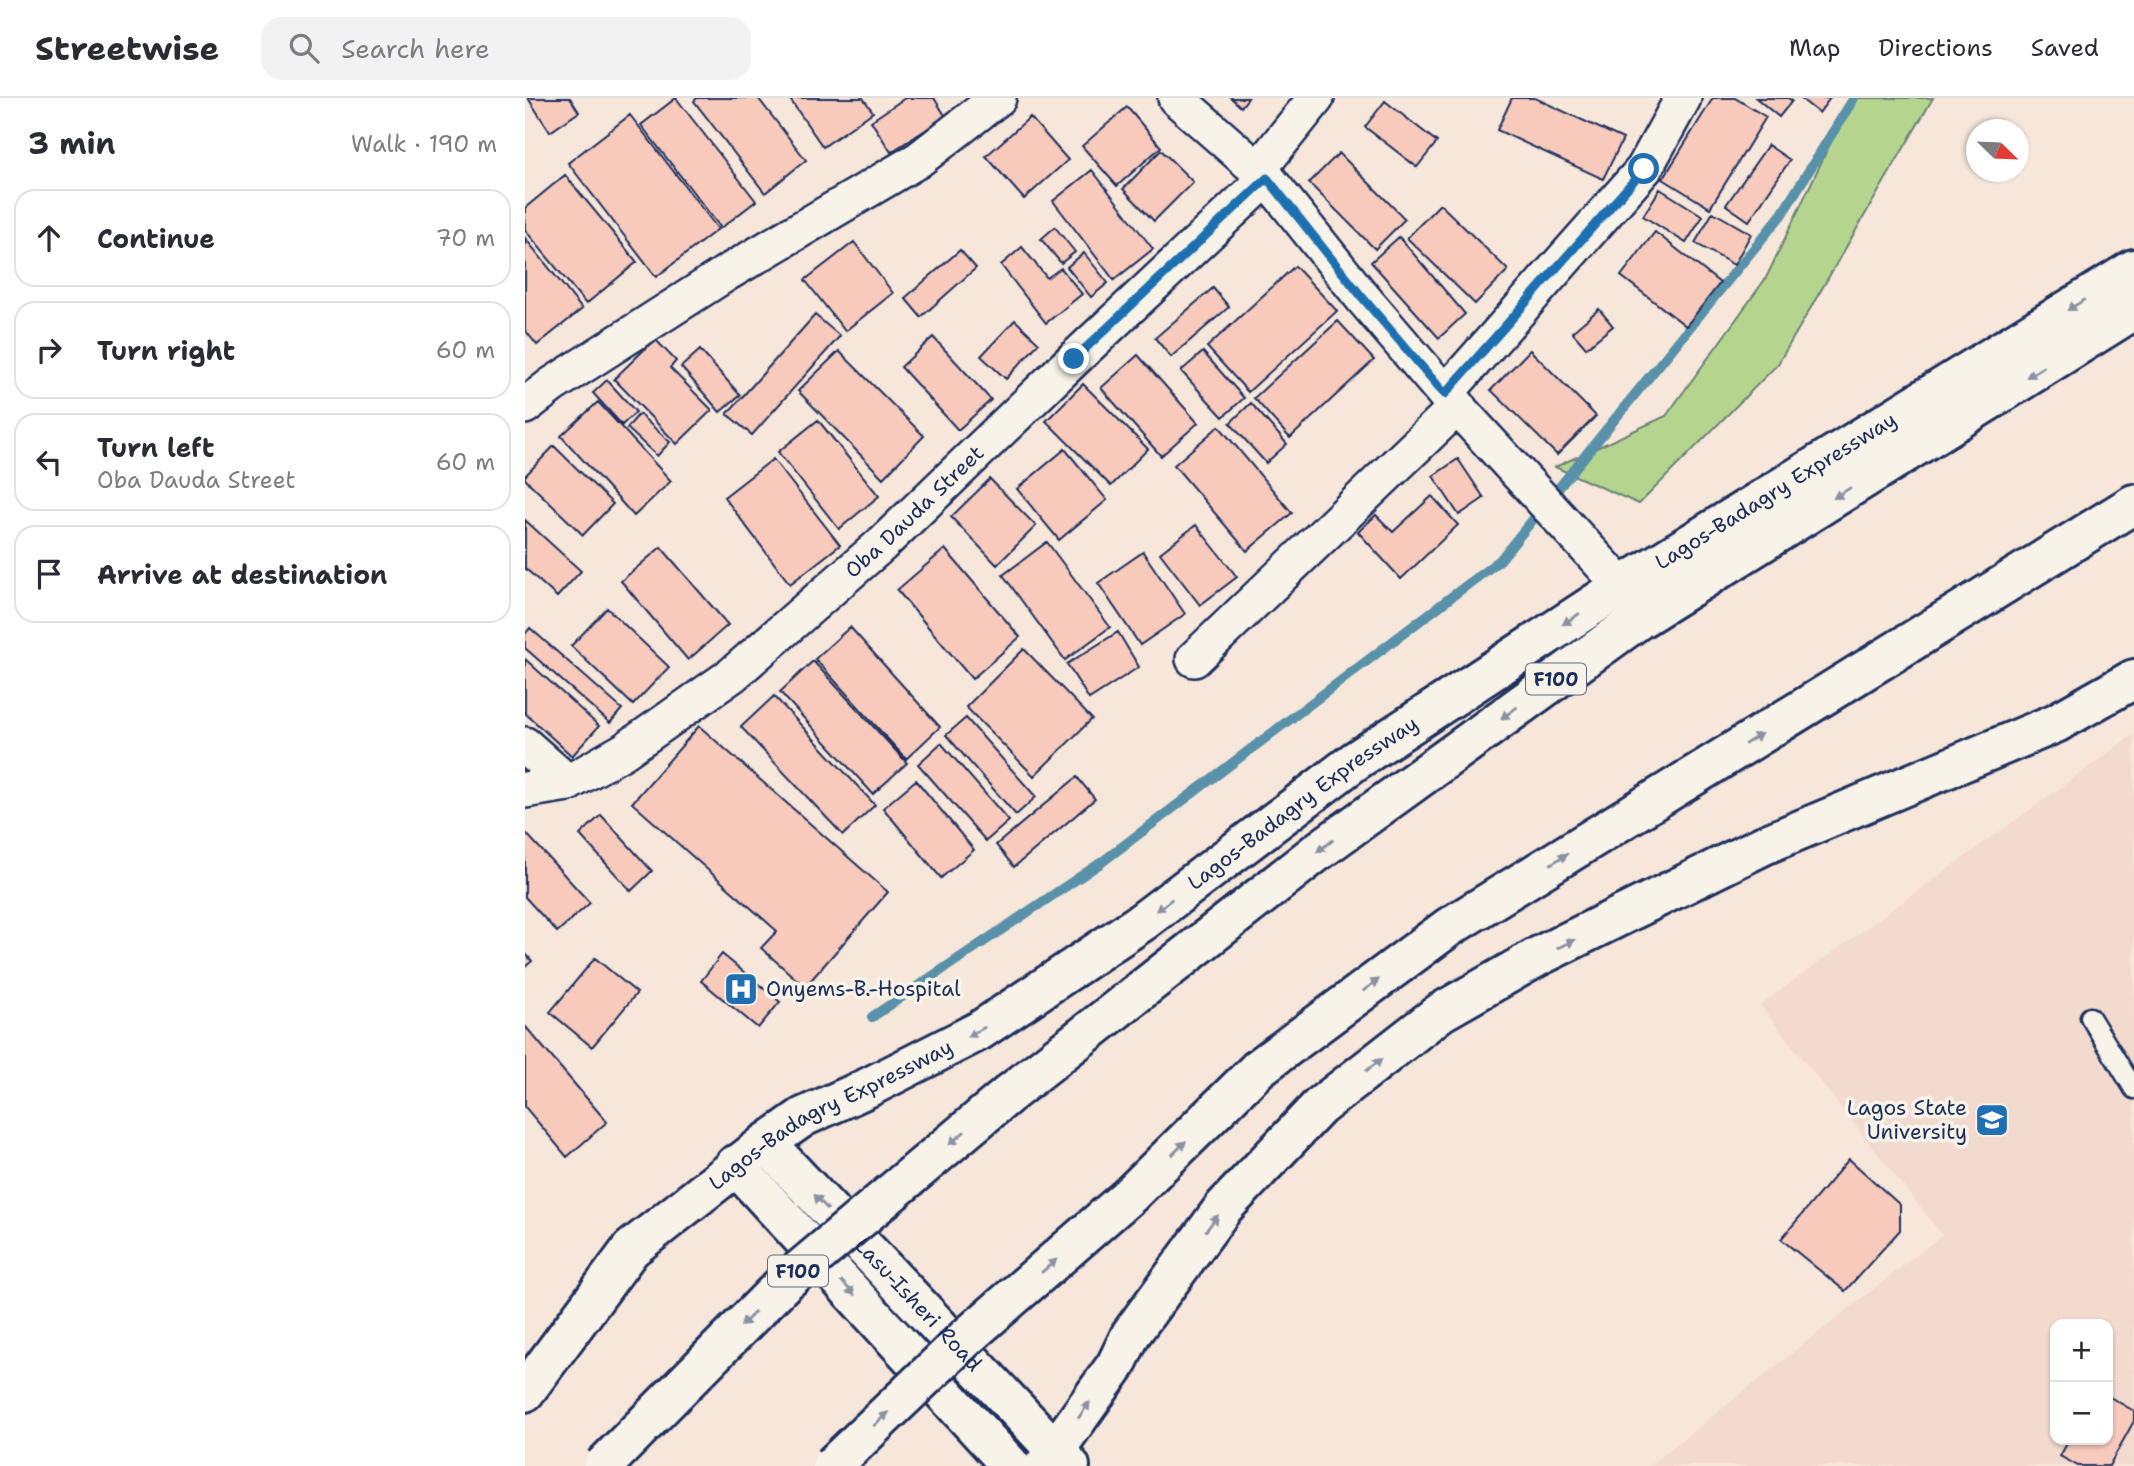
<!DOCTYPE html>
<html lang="en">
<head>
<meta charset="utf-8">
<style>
	:root { --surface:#fff; --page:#f2f2f3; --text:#2b2b33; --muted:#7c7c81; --line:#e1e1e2 }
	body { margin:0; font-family:"Shantell Sans",sans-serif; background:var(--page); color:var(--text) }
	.controls { position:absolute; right:21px; bottom:21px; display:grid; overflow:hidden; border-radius:14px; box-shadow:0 2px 5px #0004 }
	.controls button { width:63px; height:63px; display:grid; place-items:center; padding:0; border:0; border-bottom:2px solid var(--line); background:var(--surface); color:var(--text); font:35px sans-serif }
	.compass { position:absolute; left:1441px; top:21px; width:63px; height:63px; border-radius:50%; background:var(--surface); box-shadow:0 2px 5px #0004; rotate:113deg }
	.stop { position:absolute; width:21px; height:21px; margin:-16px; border:5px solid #1f6fb2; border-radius:50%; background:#fff }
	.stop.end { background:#1f6fb2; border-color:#fff; box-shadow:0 2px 7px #0008 }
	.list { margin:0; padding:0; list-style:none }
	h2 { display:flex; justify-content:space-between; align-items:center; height:91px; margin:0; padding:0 28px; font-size:30px }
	h2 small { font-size:23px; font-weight:400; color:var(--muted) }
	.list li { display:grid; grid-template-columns:46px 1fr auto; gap:21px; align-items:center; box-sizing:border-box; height:98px; margin:0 14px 14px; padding:0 14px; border:2px solid var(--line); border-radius:21px }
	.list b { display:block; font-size:26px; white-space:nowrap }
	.list p { margin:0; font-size:23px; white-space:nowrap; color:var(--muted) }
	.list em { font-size:23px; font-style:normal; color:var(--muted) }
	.icon { flex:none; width:38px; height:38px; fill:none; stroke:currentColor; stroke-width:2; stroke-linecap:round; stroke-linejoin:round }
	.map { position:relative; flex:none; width:1609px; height:1368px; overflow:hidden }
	header { display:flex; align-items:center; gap:42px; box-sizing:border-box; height:98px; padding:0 35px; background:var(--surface); border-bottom:2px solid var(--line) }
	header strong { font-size:33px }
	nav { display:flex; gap:38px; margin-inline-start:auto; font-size:24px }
	.search { width:490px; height:63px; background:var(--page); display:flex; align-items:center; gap:18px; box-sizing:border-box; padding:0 24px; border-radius:21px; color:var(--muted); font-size:26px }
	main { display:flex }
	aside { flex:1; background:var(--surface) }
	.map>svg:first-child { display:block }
	.built { fill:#f3dacf; fill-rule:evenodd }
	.green { fill:#b5d58f; stroke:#688276; stroke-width:2 }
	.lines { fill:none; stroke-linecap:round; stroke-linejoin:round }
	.stream { stroke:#5891a9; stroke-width:10 }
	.building { fill:#f8cabb; stroke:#1b2f5e; stroke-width:2 }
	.service-casing { stroke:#1b2f5e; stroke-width:23 }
	.minor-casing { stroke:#1b2f5e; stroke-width:40 }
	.primary-casing { stroke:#1b2f5e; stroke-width:44 }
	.trunk-casing { stroke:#1b2f5e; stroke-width:44 }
	.service { stroke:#f7f3e8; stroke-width:18 }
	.minor { stroke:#f7f3e8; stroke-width:35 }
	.primary { stroke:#f7f3e8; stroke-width:38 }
	.trunk { stroke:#f7f3e8; stroke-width:38 }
	.trunk-bridge-casing { stroke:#1b2f5e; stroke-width:44; stroke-linecap:butt }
	.trunk-bridge { stroke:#f7f3e8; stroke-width:38 }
	.oneway { fill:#8991a3 }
	.route { stroke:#1f6fb2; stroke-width:9 }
	.labels { text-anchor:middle; stroke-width:7; stroke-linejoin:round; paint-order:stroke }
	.shield { fill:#f7f3e8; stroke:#5d6a87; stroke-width:2 }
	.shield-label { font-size:19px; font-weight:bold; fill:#1b2f5e }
	.street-label { font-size:21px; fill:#1b2f5e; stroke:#f7f3e8 }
	.poi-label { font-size:21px; fill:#1b2f5e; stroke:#f7f3e8; text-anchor:start }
</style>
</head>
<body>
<header>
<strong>Streetwise</strong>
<div class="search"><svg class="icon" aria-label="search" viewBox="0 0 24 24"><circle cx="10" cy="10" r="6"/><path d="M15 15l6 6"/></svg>Search here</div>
<nav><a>Map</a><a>Directions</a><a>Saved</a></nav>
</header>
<main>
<aside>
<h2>3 min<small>Walk · 190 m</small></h2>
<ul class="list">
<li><svg class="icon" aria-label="ahead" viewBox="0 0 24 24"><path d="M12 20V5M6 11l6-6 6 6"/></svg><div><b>Continue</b></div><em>70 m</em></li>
<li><svg class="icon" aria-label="right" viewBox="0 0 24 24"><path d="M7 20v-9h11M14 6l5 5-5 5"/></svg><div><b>Turn right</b></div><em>60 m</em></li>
<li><svg class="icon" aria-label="left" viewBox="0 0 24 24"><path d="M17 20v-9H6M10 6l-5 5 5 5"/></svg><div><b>Turn left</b><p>Oba Dauda Street</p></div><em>60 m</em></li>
<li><svg class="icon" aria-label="arrive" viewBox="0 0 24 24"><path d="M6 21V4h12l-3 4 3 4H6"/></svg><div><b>Arrive at destination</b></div></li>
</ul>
</aside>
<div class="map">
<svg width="1609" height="1368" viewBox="0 0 1609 1368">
	<rect width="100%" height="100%" fill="#f7e7da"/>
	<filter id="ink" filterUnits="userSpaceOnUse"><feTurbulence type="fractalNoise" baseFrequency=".0143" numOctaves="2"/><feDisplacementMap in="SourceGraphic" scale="14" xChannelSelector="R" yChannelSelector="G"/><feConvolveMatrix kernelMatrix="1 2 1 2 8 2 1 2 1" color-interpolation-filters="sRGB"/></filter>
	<g filter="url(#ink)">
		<!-- built -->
		<path class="built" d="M1609,636V1368H1124L1417,1137L1235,907ZM1530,1226H1583V1342H1530Z"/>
		<!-- green -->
		<path class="green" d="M1332,0H1408L1253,266L1114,406L1030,369L1141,318L1241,180L1313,29Z"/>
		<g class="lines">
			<!-- stream -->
			<path class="stream" d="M347,919L577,764L975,462L1257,116L1329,0"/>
		</g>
		<!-- building -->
		<path class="building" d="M3,0H45L54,14L25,34Z
			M151,0L231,103L196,130L116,27Z
			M172,0H233L281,62L240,95L169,3Z
			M264,0H338L348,14L298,49Z
			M380,0H409L421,19L366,54L346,23Z
			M706,0H723L716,9Z
			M987,0H1010L1098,41L1078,81L972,32Z
			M1188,0H1210L1241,19L1185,110L1138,81Z
			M1231,0H1263L1267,3L1254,19Z
			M1275,0H1305L1294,15Z
			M860,3L912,44L892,69L840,29Z
			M602,9L636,49L592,88L557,48Z
			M105,17L193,131L131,179L43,65Z
			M505,19L543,62L499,101L461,58Z
			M1243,47L1265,62L1224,123L1201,107Z
			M636,52L668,84L629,123L598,91Z
			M814,55L880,121L850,151L784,85Z
			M567,72L628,151L589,182L528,103Z
			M40,77L112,164L61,206L0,132V110Z
			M1135,91L1178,118L1161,145L1118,118Z
			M915,106L983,172L950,206L882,140Z
			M1188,114L1226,136L1209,167L1170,145Z
			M530,129L550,154L536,165L516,141Z
			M1130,134L1195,185L1161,228L1096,178Z
			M874,139L940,216L914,240L846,164Z
			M0,140L57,211L12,247L0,232Z
			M329,144L368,195L320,233L280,182Z
			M497,149L522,180L536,170L557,196L521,225L476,167Z
			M435,152L451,170L396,219L380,200Z
			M559,155L583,185L566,199L542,169Z
			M770,168L812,213L723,294L682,249Z
			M688,190L704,209L646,259L630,240Z
			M1074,211L1088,228L1061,250L1047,234Z
			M290,217L315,238L227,337L202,316Z
			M490,222L514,245L481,281L456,258Z
			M813,223L849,262L765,340L729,300Z
			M408,239L466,302L433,332L376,269Z
			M130,241L151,263L145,270L187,312L152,346L89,281Z
			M175,252L215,297L195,314L156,269Z
			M1005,252L1071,318L1032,357L966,292Z
			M314,253L399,338L358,380L273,293Z
			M678,254L719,300L698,319L656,273Z
			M613,257L673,325L636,358L576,290Z
			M82,282L111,314L97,327L68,295Z
			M558,286L623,351L586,388L521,323Z
			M73,304L146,383L109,418L36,338Z
			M726,305L762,346L741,365L705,325Z
			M114,316L145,344L132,358L102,330Z
			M293,322L354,398L314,431L253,354Z
			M694,328L767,415L722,453L649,367Z
			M29,348L88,406L58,437L0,381V378Z
			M540,351L582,402L534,442L492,391Z
			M248,361L315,447L265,486L199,399Z
			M933,361L959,400L934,417L908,378Z
			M465,381L511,428L472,467L426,419Z
			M907,398L933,427L876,481L833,434L851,417L868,434Z
			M0,422L56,473L32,499L0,470Z
			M671,427L712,479L675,507L635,455Z
			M522,444L585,529L540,562L478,477Z
			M136,449L203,527L163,562L96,483Z
			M420,451L495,539L447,581L372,492Z
			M618,454L660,516L615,547L573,485Z
			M82,510L144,569L108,607L46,548Z
			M325,529L415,629L381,661L290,561Z
			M5,530L97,611L85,625L0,550V536Z
			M593,534L614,569L564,601L542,566Z
			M499,551L567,621L509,678L441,609Z
			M0,561L74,628L47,658L0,615Z
			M288,563L382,665L348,696L255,594Z
			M249,598L350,707L318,737L216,629Z
			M441,620L511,699L491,717L421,637Z
			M174,628L363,794L280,889L236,850L252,833L107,705Z
			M416,645L484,723L461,743L393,666Z
			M552,679L570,701L489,769L471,747Z
			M391,682L449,752L416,780L358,710Z
			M76,717L127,773L106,793L55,737Z
			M0,734L65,805L32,834L0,799Z
			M0,855L7,863L0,869Z
			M197,856L255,904L233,930L176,883Z
			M70,860L112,895L67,949L25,914Z
			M0,928L82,1024L42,1059L0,1009Z
			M1324,1061L1375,1107V1132L1320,1193L1256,1141Z
			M1583,1298L1609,1313V1323L1584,1368H1553L1535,1358L1544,1342H1583Z"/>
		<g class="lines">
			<!-- service casing -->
			<g class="service-casing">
				<path id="service" d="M1565,919L1609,991"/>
			</g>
			<!-- minor casing -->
			<g class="minor-casing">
				<g id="minor">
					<path d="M651,0L742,80L837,199L920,296L1097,488"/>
					<path d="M733,72L791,0"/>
					<path d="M920,296L1119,71L1158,0"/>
					<path d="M0,308L27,287L200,176L393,62L473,0"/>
					<path d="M669,561L933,308"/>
					<path d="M0,647L43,685"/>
					<path id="s1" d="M0,692L43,685L99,653L207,577L356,447L549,261L742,80"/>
				</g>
			</g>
			<!-- primary casing -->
			<g class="primary-casing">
				<g id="primary">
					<path id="s2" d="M241,1045L545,1368"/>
					<path d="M210,1067L486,1368"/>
					<path id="s3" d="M0,1294L106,1151L241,1045L278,1019L342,990L454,933L617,824L830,663L1097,488L1609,171"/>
					<path d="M519,1368L591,1267L606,1236L699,1109L794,1009L916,914L1014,858L1239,747L1531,625L1609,581"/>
				</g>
			</g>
			<!-- trunk casing -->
			<g class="trunk-casing">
				<path id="trunk" d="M484,996L792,754L1113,522L1609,212
					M605,1097L734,970L924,829L1609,406"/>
			</g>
			<!-- service -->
			<use href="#service" class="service"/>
			<!-- minor -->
			<use href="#minor" class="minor"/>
			<!-- primary -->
			<use href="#primary" class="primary"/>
			<!-- trunk -->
			<use href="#trunk" class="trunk"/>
			<!-- trunk-bridge casing -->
			<g class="trunk-bridge-casing">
				<path id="trunk-bridge" d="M78,1368L259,1185L484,996
					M307,1368L443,1238L605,1097"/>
			</g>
			<!-- trunk-bridge -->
			<use href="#trunk-bridge" class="trunk-bridge"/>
		</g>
		<!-- one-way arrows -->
		<defs><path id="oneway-solid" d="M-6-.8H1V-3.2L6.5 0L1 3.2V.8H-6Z" transform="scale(1.75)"/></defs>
		<g class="oneway">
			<use href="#oneway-solid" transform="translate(1551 207) rotate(148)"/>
			<use href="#oneway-solid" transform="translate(1510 274) rotate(148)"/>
			<use href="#oneway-solid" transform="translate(1317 395) rotate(148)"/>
			<use href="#oneway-solid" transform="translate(1046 521) rotate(147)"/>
			<use href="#oneway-solid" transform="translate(984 615) rotate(144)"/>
			<use href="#oneway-solid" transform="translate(1228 641) rotate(-32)"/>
			<use href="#oneway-solid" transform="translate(800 748) rotate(144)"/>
			<use href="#oneway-solid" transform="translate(1034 761) rotate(-32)"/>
			<use href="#oneway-solid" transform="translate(639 807) rotate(143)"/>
			<use href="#oneway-solid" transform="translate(1041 846) rotate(-25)"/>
			<use href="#oneway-solid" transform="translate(846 887) rotate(-37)"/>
			<use href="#oneway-solid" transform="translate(451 934) rotate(151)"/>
			<use href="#oneway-solid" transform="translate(849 967) rotate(-38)"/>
			<use href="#oneway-solid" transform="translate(432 1040) rotate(140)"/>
			<use href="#oneway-solid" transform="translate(654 1050) rotate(-45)"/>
			<use href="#oneway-solid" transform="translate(296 1104) rotate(-133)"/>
			<use href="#oneway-solid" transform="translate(687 1125) rotate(-52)"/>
			<use href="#oneway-solid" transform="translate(524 1168) rotate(-41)"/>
			<use href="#oneway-solid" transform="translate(323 1190) rotate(47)"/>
			<use href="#oneway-solid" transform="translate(223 1221) rotate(135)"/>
			<use href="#oneway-solid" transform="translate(559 1312) rotate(-55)"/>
			<use href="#oneway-solid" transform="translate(356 1321) rotate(-44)"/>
		</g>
	</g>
	<g class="lines" filter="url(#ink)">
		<!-- route -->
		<path class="route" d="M549,261L742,80L837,199L920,296L1119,71"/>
	</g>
	<!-- icons -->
	<defs>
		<g id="hospital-square" transform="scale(1.75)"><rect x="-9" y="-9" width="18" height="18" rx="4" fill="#1f6fb2" stroke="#f7f3e8"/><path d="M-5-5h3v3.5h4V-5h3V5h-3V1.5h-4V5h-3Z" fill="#fff"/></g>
		<g id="university-square" transform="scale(1.75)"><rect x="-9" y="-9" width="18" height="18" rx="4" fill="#1f6fb2" stroke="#f7f3e8"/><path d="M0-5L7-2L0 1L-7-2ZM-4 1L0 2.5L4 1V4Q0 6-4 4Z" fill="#fff"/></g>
	</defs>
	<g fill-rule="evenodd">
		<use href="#hospital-square" x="216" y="891"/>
		<use href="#university-square" x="1467" y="1022"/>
	</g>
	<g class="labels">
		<!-- shield labels -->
		<g class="shield">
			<rect x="1001" y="565.5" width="60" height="31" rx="5"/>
			<rect x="243" y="1157.5" width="60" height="31" rx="5"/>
		</g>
		<g class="shield-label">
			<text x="1031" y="588">F100</text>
			<text x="273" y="1180">F100</text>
		</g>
		<!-- street labels -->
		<g class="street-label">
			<text dy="7" stroke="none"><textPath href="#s3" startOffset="1554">Lagos-Badagry Expressway</textPath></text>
			<text dy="7" stroke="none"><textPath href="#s1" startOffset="485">Oba Dauda Street</textPath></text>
			<text dy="7" stroke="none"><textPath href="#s3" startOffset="987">Lagos-Badagry Expressway</textPath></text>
			<text dy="7" stroke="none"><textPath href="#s3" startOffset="420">Lagos-Badagry Expressway</textPath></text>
			<text dy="7" stroke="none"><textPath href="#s2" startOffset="222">Lasu-Isheri Road</textPath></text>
		</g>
		<!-- poi labels -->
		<g class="poi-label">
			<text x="241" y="898">Onyems-B.-Hospital</text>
			<text x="1442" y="1017" text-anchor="end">Lagos State<tspan x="1442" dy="24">University</tspan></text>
		</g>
	</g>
</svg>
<div class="controls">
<button>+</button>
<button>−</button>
</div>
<svg class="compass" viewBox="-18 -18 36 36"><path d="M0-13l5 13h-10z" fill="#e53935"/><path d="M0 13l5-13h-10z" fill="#7c7c81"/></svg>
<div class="stop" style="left:1119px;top:71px"></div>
<div class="stop end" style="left:549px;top:261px"></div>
</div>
</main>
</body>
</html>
